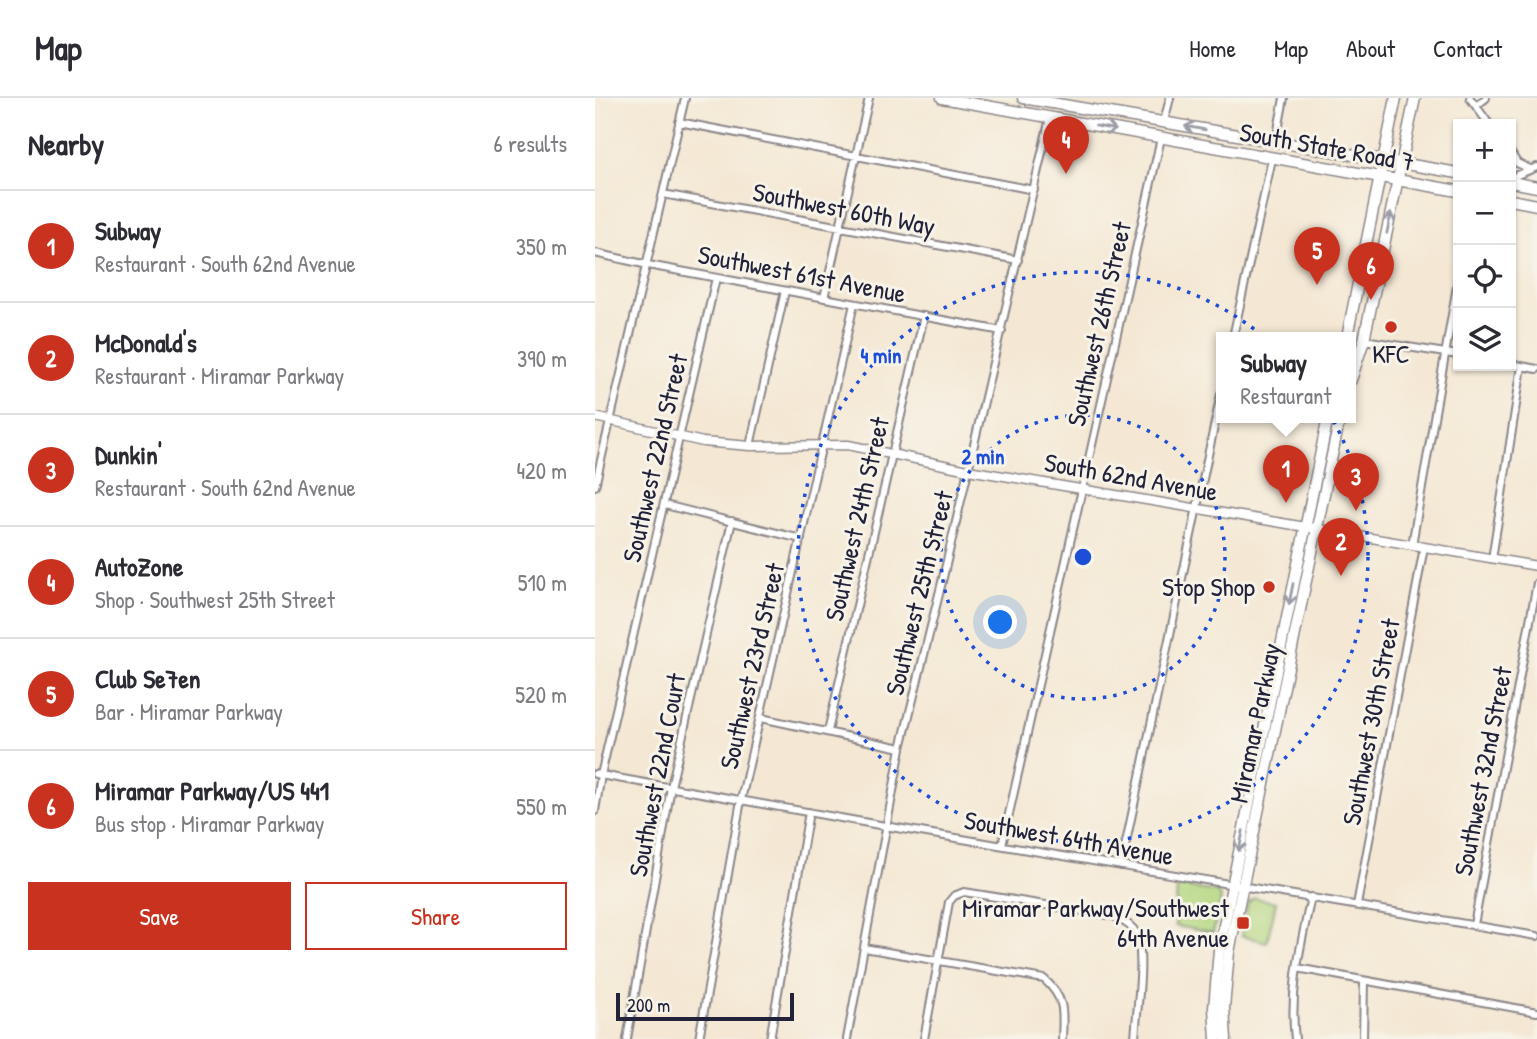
<!DOCTYPE html>
<html lang="en">
<head>
<meta charset="utf-8">
<style>
	:root { --surface:#fff; --page:#f2f2f3; --text:#2b2b33; --muted:#7c7c81; --line:#e1e1e2; --accent:#c8321e }
	body { margin:0; font-family:"Patrick Hand",sans-serif; background:var(--page); color:var(--text) }
	.controls { position:absolute; right:21px; top:21px; display:grid; overflow:hidden; border-radius:0px; box-shadow:0 2px 5px #0004 }
	.controls button { width:63px; height:63px; display:grid; place-items:center; padding:0; border:0; border-bottom:2px solid var(--line); background:var(--surface); color:var(--text); font:35px sans-serif }
	.scale { position:absolute; left:21px; bottom:18px; width:178px; box-sizing:border-box; padding-left:7px; border:4px solid #22223b; border-top:0; font-size:19px; line-height:24px; white-space:nowrap; color:#22223b; -webkit-text-stroke:5px #f7f3e8; paint-order:stroke }
	.you { position:absolute; left:406px; top:525px; width:24px; height:24px; margin:-18px; border:5px solid #fff; border-radius:50%; background:#1a73e8; box-shadow:0 0 0 10px #1a73e833 }
	.badge { display:grid; place-items:center; width:46px; height:46px; border-radius:50%; background:var(--accent); color:#fff; font-size:23px; font-weight:700 }
	.pin { position:absolute; translate:-50% -58px; filter:drop-shadow(0 2px 4px #0008) }
	.pin::after { content:''; position:absolute; top:37px; width:24px; height:21px; background:inherit; clip-path:polygon(0 0,100% 0,50% 100%) }
	.popup { position:absolute; left:621px; top:234px; width:140px; height:91px; box-sizing:border-box; display:grid; place-content:center; border-radius:0px; background:var(--surface); filter:drop-shadow(0 2px 5px #0005); font-size:23px; white-space:nowrap; color:var(--muted) }
	.popup b { font-size:26px; color:var(--text) }
	.popup::after { content:''; position:absolute; left:50%; top:100%; margin-left:-14px; border:14px solid transparent; border-top-color:var(--surface) }
	.list { margin:0; padding:0; list-style:none }
	h2 { display:flex; justify-content:space-between; align-items:center; height:91px; margin:0; padding:0 28px; font-size:30px }
	h2 small { font-size:23px; font-weight:400; color:var(--muted) }
	.list li { display:grid; grid-template-columns:46px 1fr auto; gap:21px; align-items:center; box-sizing:border-box; height:112px; padding:0 28px; border-top:2px solid var(--line) }
	.list b { display:block; font-size:26px; white-space:nowrap }
	.list p { margin:0; font-size:23px; white-space:nowrap; color:var(--muted) }
	.list em { font-size:23px; font-style:normal; color:var(--muted) }
	.actions { display:flex; gap:14px; padding:21px 28px }
	.actions a { flex:1; padding:16px 0; border:2px solid var(--accent); border-radius:0px; text-align:center; font-size:24px; color:var(--accent) }
	.actions .main { background:var(--accent); color:#fff }
	.icon { flex:none; width:38px; height:38px; fill:none; stroke:currentColor; stroke-width:2; stroke-linecap:round; stroke-linejoin:round }
	.map { position:relative; flex:none; width:942px; height:941px; overflow:hidden }
	header { display:flex; align-items:center; gap:42px; box-sizing:border-box; height:98px; padding:0 35px; background:var(--surface); border-bottom:2px solid var(--line) }
	header strong { font-size:33px }
	nav { display:flex; gap:38px; margin-inline-start:auto; font-size:24px }
	main { display:flex }
	aside { flex:1; background:var(--surface) }
	.map>svg:first-child { display:block }
	.green { fill:#b3d780; stroke:#6a7c5e; stroke-width:2 }
	.lines { fill:none; stroke-linecap:round; stroke-linejoin:round }
	.minor-casing { stroke:#8b8588; stroke-width:10 }
	.tertiary-casing { stroke:#8b8588; stroke-width:11 }
	.primary-casing { stroke:#8b8588; stroke-width:13 }
	.minor { stroke:#fff; stroke-width:6 }
	.tertiary { stroke:#fff; stroke-width:8 }
	.primary { stroke:#fff; stroke-width:10 }
	.oneway { stroke:#9c9ca7 }
	.ring { fill:none; stroke:#1d4ed8; stroke-width:3.5; stroke-dasharray:3.5 7 }
	.poi-dot { fill:#c8321e; stroke:#f7f3e8; stroke-width:2.5 }
	.labels { text-anchor:middle; stroke-width:6; stroke-linejoin:round; paint-order:stroke }
	.street-label { font-size:26px; fill:#22223b; stroke:#f7f3e8 }
	.poi-label { font-size:26px; fill:#22223b; stroke:#f7f3e8; text-anchor:end }
	.centre { fill:#1d4ed8; stroke:#f7f3e8; stroke-width:3.5 }
	.ring-label { font-size:21px; text-anchor:middle; font-weight:bold; fill:#1d4ed8; stroke:#f7f3e8; stroke-width:6; stroke-linejoin:round; paint-order:stroke }
</style>
</head>
<body>
<header>
<strong>Map</strong>
<nav><a>Home</a><a>Map</a><a>About</a><a>Contact</a></nav>
</header>
<main>
<aside>
<h2>Nearby<small>6 results</small></h2>
<ul class="list">
<li><span class="badge">1</span><div><b>Subway</b><p>Restaurant · South 62nd Avenue</p></div><em>350 m</em></li>
<li><span class="badge">2</span><div><b>McDonald's</b><p>Restaurant · Miramar Parkway</p></div><em>390 m</em></li>
<li><span class="badge">3</span><div><b>Dunkin'</b><p>Restaurant · South 62nd Avenue</p></div><em>420 m</em></li>
<li><span class="badge">4</span><div><b>AutoZone</b><p>Shop · Southwest 25th Street</p></div><em>510 m</em></li>
<li><span class="badge">5</span><div><b>Club Se7en</b><p>Bar · Miramar Parkway</p></div><em>520 m</em></li>
<li><span class="badge">6</span><div><b>Miramar Parkway/US 441</b><p>Bus stop · Miramar Parkway</p></div><em>550 m</em></li>
</ul>
<div class="actions"><a class="main">Save</a><a>Share</a></div>
</aside>
<div class="map">
<svg width="942" height="941" viewBox="0 0 942 941">
	<rect width="100%" height="100%" fill="#f7f3e8"/>
	<filter id="ink" filterUnits="userSpaceOnUse"><feTurbulence type="fractalNoise" baseFrequency=".0143" numOctaves="2"/><feDisplacementMap in="SourceGraphic" scale="14" xChannelSelector="R" yChannelSelector="G"/><feConvolveMatrix kernelMatrix="1 2 1 2 8 2 1 2 1" color-interpolation-filters="sRGB"/></filter>
	<filter id="wash" filterUnits="userSpaceOnUse"><feTurbulence type="fractalNoise" baseFrequency=".00686" numOctaves="4" result="noise"/><feDisplacementMap in="SourceGraphic" scale="28" xChannelSelector="R" yChannelSelector="G"/><feGaussianBlur stdDeviation="1.57" result="paint"/><feColorMatrix in="noise" values="0 0 0 0 0 0 0 0 0 0 0 0 0 0 0 0 0 1.4 0 .05"/><feComposite in="paint" operator="in"/></filter>
	<g filter="url(#wash)">
		<rect width="100%" height="100%" fill="#f4e8d4"/>
		<!-- green -->
		<path class="green" d="M582,788L622,794L626,801L618,835L580,828Z
			M659,800L681,804L672,844L646,838L653,805Z"/>
	</g>
	<g filter="url(#ink)">
		<g class="lines">
			<!-- minor casing -->
			<g class="minor-casing">
				<path id="minor" d="M875,0L894,26
					M881,8L891,0
					M84,24L439,92
					M569,24L575,0
					M681,43L689,0
					M916,55L922,65L935,71
					M916,83L922,77L942,69
					M68,96L423,162
					M0,155L53,167L407,233
					M229,200L274,0
					M638,239L677,61
					M769,242L863,257
					M916,266L942,271
					M155,348L190,193
					M0,388L90,0
					M70,407L206,441
					M817,447L863,182
					M897,461L927,268
					M166,620L306,650
					M233,633L329,218
					M0,676L290,728L942,838
					M0,713L6,677L121,180
					M407,747L566,40
					M526,768L626,296
					M762,807L829,449
					M879,827L942,485
					M269,850L449,881C471,901 468,914 467,941
					M702,870L942,914
					M32,941L76,689L137,423
					M104,941L146,702L259,206
					M175,941L214,714
					M252,941L306,650L347,484L455,20
					M329,941L354,804L359,798L369,794L519,818C527,823 536,826 541,835C551,856 541,916 540,941
					M700,941C694,893 706,846 716,799
					M768,941L769,883"/>
			</g>
			<!-- tertiary casing -->
			<g class="tertiary-casing">
				<path id="tertiary" d="M0,319L108,344L155,348L253,347L373,372L942,468"/>
			</g>
			<!-- primary casing -->
			<g class="primary-casing">
				<path id="primary" d="M347,0L863,93
					M428,0L863,75
					M916,84L942,89
					M916,102L942,107
					M752,239L801,0
					M756,282L769,242L820,0
					M621,941L619,910L624,852L733,319
					M631,941L629,910L634,854L745,319"/>
			</g>
			<!-- minor -->
			<use href="#minor" class="minor"/>
			<!-- tertiary -->
			<use href="#tertiary" class="tertiary"/>
			<!-- primary -->
			<use href="#primary" class="primary"/>
		</g>
		<!-- one-way arrows -->
		<defs><path id="oneway-shaft" d="M-6 0H5M1.5-3L5.5 0L1.5 3" fill="none" stroke-width="1.6" stroke-linecap="round" stroke-linejoin="round" transform="scale(1.75)"/></defs>
		<g class="oneway">
			<use href="#oneway-shaft" transform="translate(511 30) rotate(11)"/>
			<use href="#oneway-shaft" transform="translate(600 30) rotate(-170)"/>
			<use href="#oneway-shaft" transform="translate(794 125) rotate(-78)"/>
			<use href="#oneway-shaft" transform="translate(696 496) rotate(101)"/>
			<use href="#oneway-shaft" transform="translate(646 743) rotate(102)"/>
		</g>
	</g>
	<!-- distance rings -->
	<g class="ring">
		<circle cx="488" cy="459" r="142"/>
		<circle cx="488" cy="459" r="285"/>
	</g>
	<!-- markers -->
	<g class="poi-dot">
		<circle cx="796" cy="229" r="7"/>
		<circle cx="674" cy="489" r="7"/>
		<rect x="641" y="818" width="14" height="14" rx="3.5"/>
	</g>
	<g class="labels">
		<!-- street labels -->
		<g class="street-label">
			<text transform="translate(732 49) rotate(10)" y="9">South State Road 7</text>
			<text transform="translate(249 111) rotate(11)" y="9">Southwest 60th Way</text>
			<text transform="translate(207 176) rotate(11)" y="9">Southwest 61st Avenue</text>
			<text transform="translate(504 226) rotate(-77)" y="9">Southwest 26th Street</text>
			<text transform="translate(60 360) rotate(-77)" y="9">Southwest 22nd Street</text>
			<text transform="translate(536 379) rotate(10)" y="9">South 62nd Avenue</text>
			<text transform="translate(262 421) rotate(-77)" y="9">Southwest 24th Street</text>
			<text transform="translate(324 495) rotate(-76)" y="9">Southwest 25th Street</text>
			<text transform="translate(157 568) rotate(-77)" y="9">Southwest 23rd Street</text>
			<text transform="translate(776 624) rotate(-79)" y="9">Southwest 30th Street</text>
			<text transform="translate(660 625) rotate(-78)" y="9">Miramar Parkway</text>
			<text transform="translate(888 673) rotate(-79)" y="9">Southwest 32nd Street</text>
			<text transform="translate(62 677) rotate(-79)" y="9">Southwest 22nd Court</text>
			<text transform="translate(474 740) rotate(10)" y="9">Southwest 64th Avenue</text>
		</g>
		<!-- poi labels -->
		<g class="poi-label">
			<text x="796" y="265" text-anchor="middle">KFC</text>
			<text x="660" y="498">Stop Shop</text>
			<text x="634" y="819">Miramar Parkway/Southwest<tspan x="634" dy="30">64th Avenue</tspan></text>
		</g>
	</g>
	<circle cx="488" cy="459" r="10" class="centre"/>
	<g class="ring-label">
		<text x="286" y="265">4 min</text>
		<text x="388" y="366">2 min</text>
	</g>
</svg>
<div class="controls">
<button>+</button>
<button>−</button>
<button><svg class="icon" aria-label="locate" viewBox="0 0 24 24"><circle cx="12" cy="12" r="6"/><path d="M12 2v4M12 18v4M2 12h4M18 12h4"/></svg></button>
<button><svg class="icon" aria-label="layers" viewBox="0 0 24 24"><path d="M12 4l9 5-9 5-9-5zM3 14l9 5 9-5"/></svg></button>
</div>
<div class="scale">200 m</div>
<div class="you"></div>
<div class="pin badge" style="left:691px;top:405px">1</div>
<div class="popup"><b>Subway</b>Restaurant</div>
<div class="pin badge" style="left:746px;top:478px">2</div>
<div class="pin badge" style="left:761px;top:413px">3</div>
<div class="pin badge" style="left:471px;top:76px">4</div>
<div class="pin badge" style="left:722px;top:187px">5</div>
<div class="pin badge" style="left:776px;top:202px">6</div>
</div>
</main>
</body>
</html>
